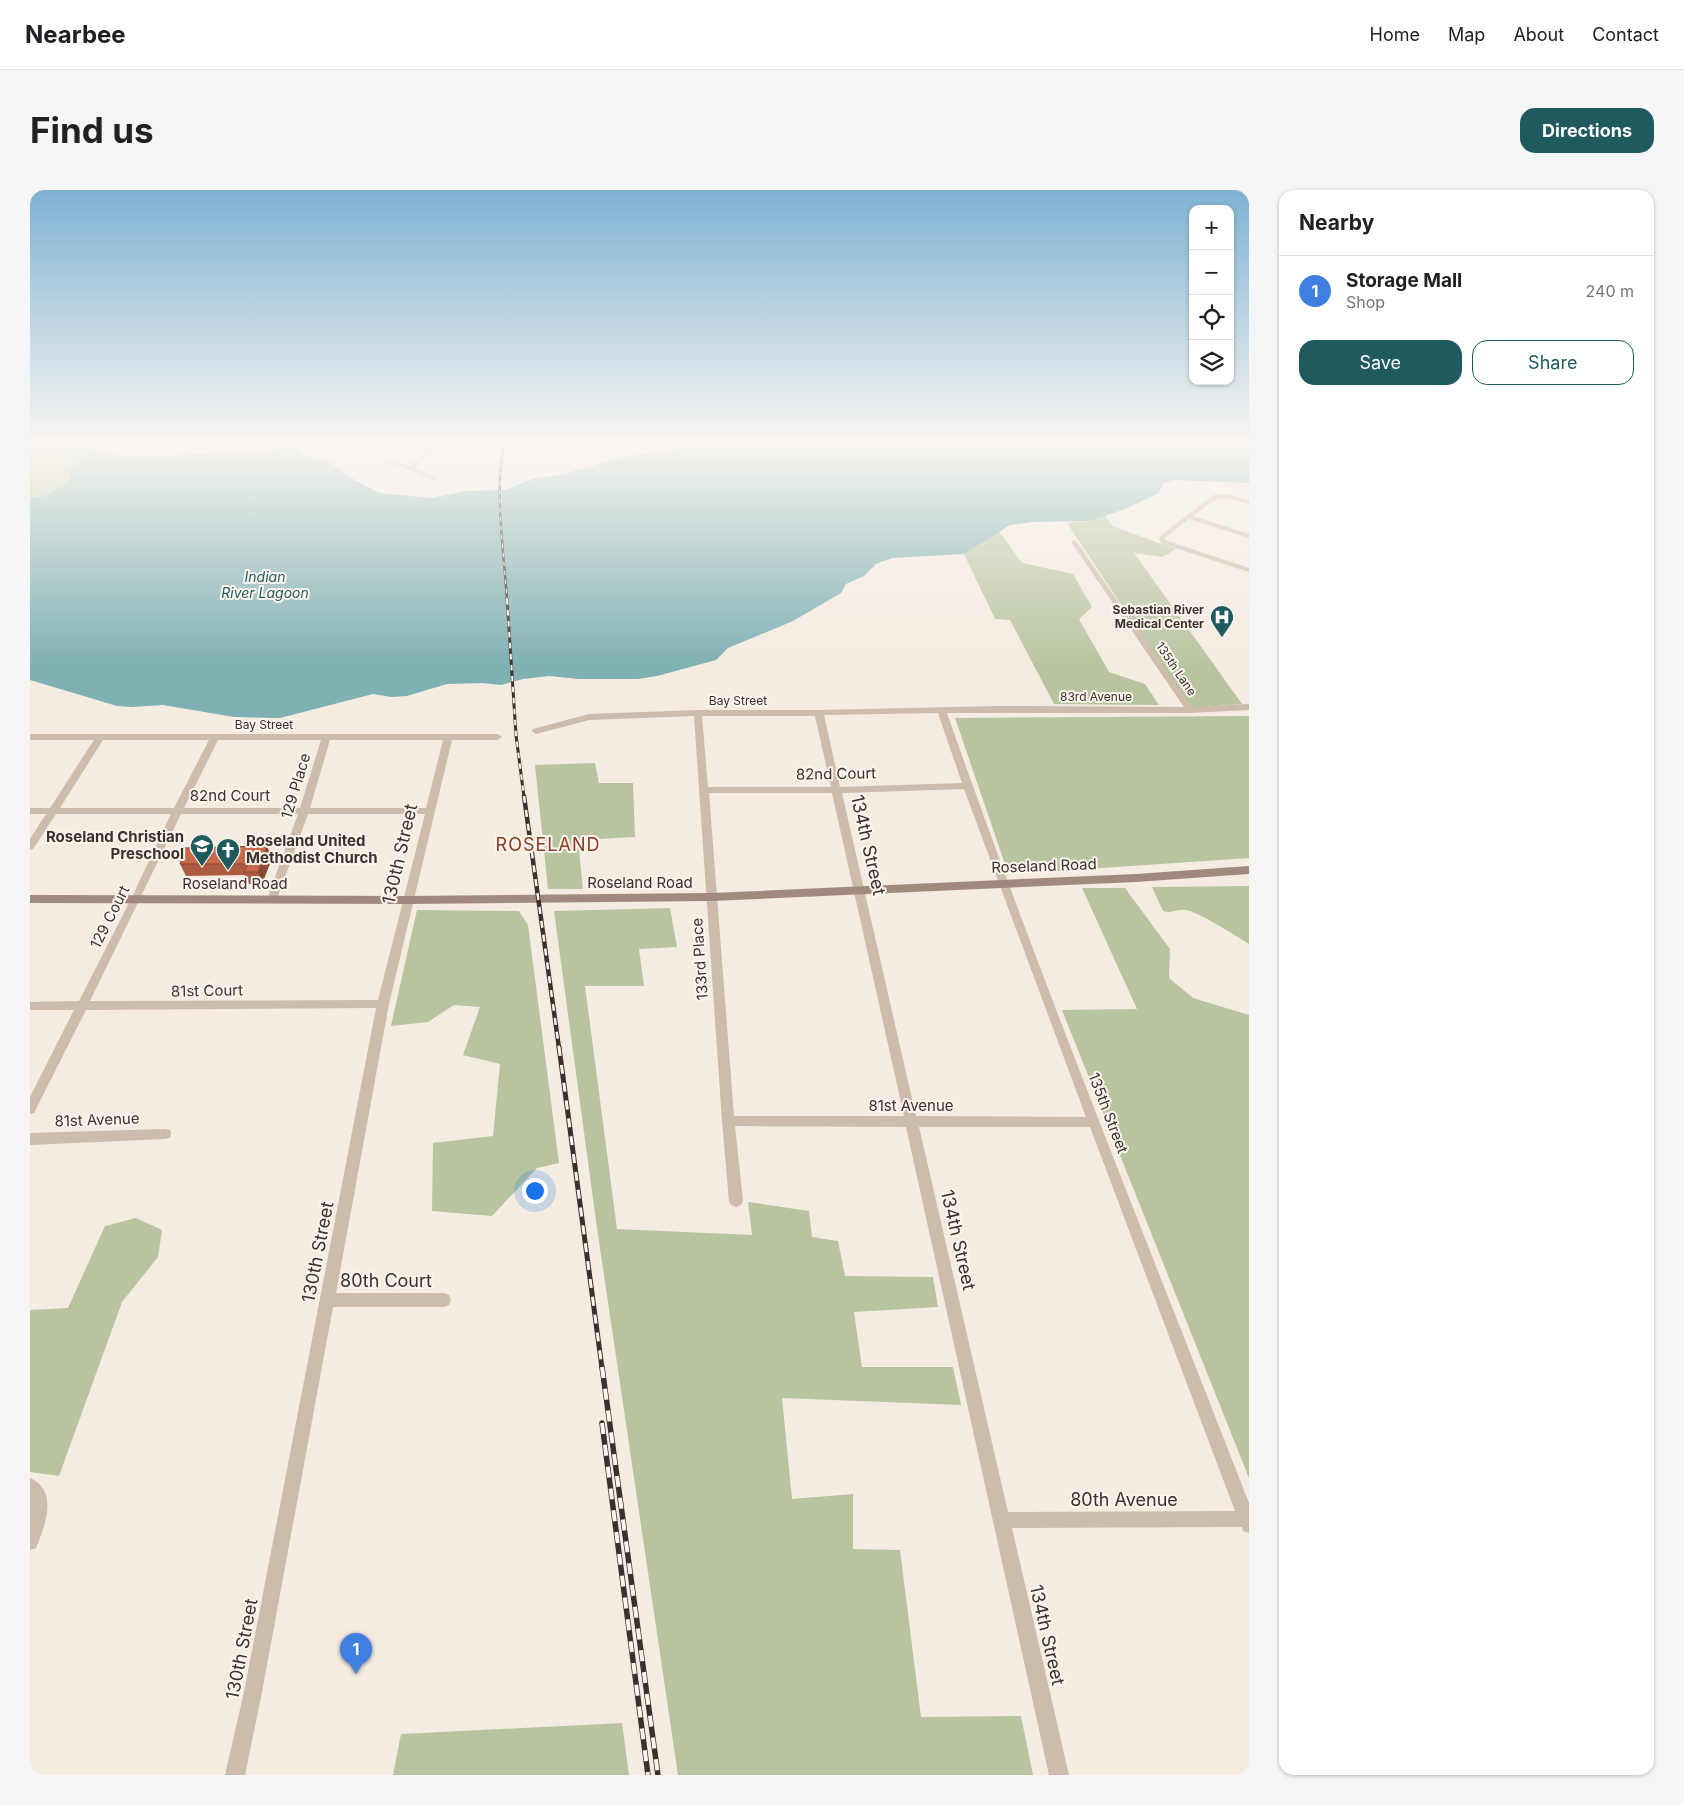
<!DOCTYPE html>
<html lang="en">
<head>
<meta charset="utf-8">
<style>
	:root { --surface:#fff; --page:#f6f6f6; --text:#202124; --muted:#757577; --line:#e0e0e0; --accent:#1f5a5e }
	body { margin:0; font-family:Inter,sans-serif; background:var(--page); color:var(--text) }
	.controls { position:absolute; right:15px; top:15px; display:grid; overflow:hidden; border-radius:10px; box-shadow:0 1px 4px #0004 }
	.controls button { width:45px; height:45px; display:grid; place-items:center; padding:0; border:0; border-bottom:1px solid var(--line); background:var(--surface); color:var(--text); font:25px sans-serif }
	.you { position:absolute; left:504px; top:1000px; width:18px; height:18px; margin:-12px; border:4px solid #fff; border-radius:50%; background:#1a73e8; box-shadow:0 0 0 8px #1a73e833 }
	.badge { display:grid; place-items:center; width:32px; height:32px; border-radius:50%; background:var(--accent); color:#fff; font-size:16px; font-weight:700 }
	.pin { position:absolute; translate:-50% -41px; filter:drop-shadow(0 1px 2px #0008) }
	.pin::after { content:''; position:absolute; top:26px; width:18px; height:15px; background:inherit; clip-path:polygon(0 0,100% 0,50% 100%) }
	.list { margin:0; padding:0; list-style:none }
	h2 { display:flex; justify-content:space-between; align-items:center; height:65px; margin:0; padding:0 20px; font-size:21px }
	h2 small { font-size:16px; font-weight:400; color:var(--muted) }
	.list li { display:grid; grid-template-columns:32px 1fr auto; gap:15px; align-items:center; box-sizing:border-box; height:70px; padding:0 20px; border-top:1px solid var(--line) }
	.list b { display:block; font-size:19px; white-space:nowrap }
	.list p { margin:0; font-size:16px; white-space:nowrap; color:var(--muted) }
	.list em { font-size:16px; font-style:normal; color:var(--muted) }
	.actions { display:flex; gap:10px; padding:15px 20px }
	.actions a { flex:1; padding:11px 0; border:1px solid var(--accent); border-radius:15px; text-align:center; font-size:18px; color:var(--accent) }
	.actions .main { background:var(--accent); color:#fff }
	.icon { flex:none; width:28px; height:28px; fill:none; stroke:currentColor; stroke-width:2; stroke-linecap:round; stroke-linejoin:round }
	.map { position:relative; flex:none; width:1219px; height:1585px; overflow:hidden; border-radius:15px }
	header { display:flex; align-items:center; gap:30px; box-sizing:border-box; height:70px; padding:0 25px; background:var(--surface); border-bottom:1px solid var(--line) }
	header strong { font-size:24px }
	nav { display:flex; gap:28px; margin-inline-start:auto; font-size:18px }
	.intro { display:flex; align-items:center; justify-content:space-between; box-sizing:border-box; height:120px; padding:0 30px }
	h1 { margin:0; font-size:35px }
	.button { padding:12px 22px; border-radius:15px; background:var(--accent); color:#fff; font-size:18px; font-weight:700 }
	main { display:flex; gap:30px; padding:0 30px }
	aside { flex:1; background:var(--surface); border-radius:15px; box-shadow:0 1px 4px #0004 }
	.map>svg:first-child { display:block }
	.green { fill:#b8c4a0 }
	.water { fill:#7fb0b2 }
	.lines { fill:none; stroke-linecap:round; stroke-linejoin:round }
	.minor { fill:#cdbbac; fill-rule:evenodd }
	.secondary { fill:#a18a7d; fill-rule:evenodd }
	.rail-far4-casing { stroke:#3b302b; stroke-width:2.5 }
	.rail-far3-casing { stroke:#3b302b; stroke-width:3 }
	.rail-far2-casing { stroke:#3b302b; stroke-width:4.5 }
	.rail-far1-casing { stroke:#3b302b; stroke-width:5 }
	.rail-casing { stroke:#3b302b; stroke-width:5.5 }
	.rail-far4 { stroke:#fbf5ee; stroke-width:1; stroke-dasharray:4.5; stroke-linecap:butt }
	.rail-far3 { stroke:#fbf5ee; stroke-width:2; stroke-dasharray:5.5; stroke-linecap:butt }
	.rail-far2 { stroke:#fbf5ee; stroke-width:2.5; stroke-dasharray:7; stroke-linecap:butt }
	.rail-far1 { stroke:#fbf5ee; stroke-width:3; stroke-dasharray:9; stroke-linecap:butt }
	.rail { stroke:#fbf5ee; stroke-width:4; stroke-dasharray:11; stroke-linecap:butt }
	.wall { fill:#ac5a40 }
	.shaded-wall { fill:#8c4a34 }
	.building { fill:#c8694b; stroke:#8c4a34 }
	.labels { text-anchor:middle; stroke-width:4; stroke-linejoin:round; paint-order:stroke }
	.far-poi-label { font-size:12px; font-weight:bold; fill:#3b302b; stroke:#fbf5ee; text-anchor:end }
	.far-street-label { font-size:12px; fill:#3b302b; stroke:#fbf5ee }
	.far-water-label { font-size:14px; font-style:italic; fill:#1f5a5e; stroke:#fbf5ee }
	.street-label { font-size:15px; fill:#3b302b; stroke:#fbf5ee }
	.poi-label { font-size:15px; font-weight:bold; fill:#3b302b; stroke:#fbf5ee; text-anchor:end }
	.quarter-label { font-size:18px; letter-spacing:1px; fill:#8c3b22; stroke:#fbf5ee }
	.near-street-label { font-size:18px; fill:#3b302b; stroke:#fbf5ee }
</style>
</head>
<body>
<header>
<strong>Nearbee</strong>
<nav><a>Home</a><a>Map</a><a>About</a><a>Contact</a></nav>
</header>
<div class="intro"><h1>Find us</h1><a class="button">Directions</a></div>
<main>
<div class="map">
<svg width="1219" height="1585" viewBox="0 0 1219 1585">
	<rect width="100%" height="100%" fill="#f4ebe1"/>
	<!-- green -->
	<path class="green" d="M30,258L45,271L38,285L42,288C33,300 15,307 0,308V260Z
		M1075,325L1082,336L1146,359L1132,367L1104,363L1212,514L1160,518L1037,333L1060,331Z
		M969,341L992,373L1043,384L1062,417L1049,429L1079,482L1115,494L1129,515L1024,514L980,430L965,429L934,364Z
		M1219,526V668L998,683L975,674L925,528Z
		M565,573L569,593H603L605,647L548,650L553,699H518L505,575Z
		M1219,696V754C1208,747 1167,721 1156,720C1147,719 1142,724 1133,721L1122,697Z
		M1052,698H1095L1140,759L1139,788L1163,808L1219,825V1288L1032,820L1107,819Z
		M640,718L647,757L609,759L614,796H555L587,1039L722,1045L718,1012L779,1021L782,1047L808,1051L815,1086L903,1087L908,1117L824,1122L832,1177H923L931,1215L752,1208L762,1309L823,1304V1359L870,1360L891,1527L991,1526L1003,1585H648L567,1038L524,721Z
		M387,720L489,721L498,735L529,973L507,978L462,1026L402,1021L403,953L463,946L470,874L433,865L450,817L424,815L398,832L361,836Z
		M106,1028L132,1040L128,1067L92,1112L29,1286L0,1282V1120L38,1118L75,1036Z
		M592,1533L599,1585H363L371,1544Z"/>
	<!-- water -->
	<path class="water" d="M0,255H52L64,259L70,264L115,267L190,263H221L268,255L266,257L271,263L303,274L314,284L349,303L402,308L435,301L475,300L502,289L534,284L593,267L649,259L657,255H1219V293L1143,290L1133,293L1129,303L1095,319L1060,331L1003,332L980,335L934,364L862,368L846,374L834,386L816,394L811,403L763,431L698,458L686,470L627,486L608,489H549L519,486L493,489L471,495L452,493L417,494L377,506L361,507L343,504L250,528L204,527L133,515L102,517L87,516L0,490V308C15,307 32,300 41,288L38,285L45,271L30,258L0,260Z"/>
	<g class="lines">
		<!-- minor -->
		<path class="minor" d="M400,255H406L385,278L407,288V290H403L372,277L355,274C362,270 373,273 380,276Z
			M507,255L534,257L566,255L534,261Z
			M1199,304L1219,310V314C1186,305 1190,306 1163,326L1219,344V348L1159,329L1135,348V350L1219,378V382L1133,354L1129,350L1130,346L1184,305Z
			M1044,350L1046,351L1162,517L1219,514V520L1160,523H917C1010,789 1117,1051 1219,1313V1343L1213,1341L1212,1337L982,1338L1039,1585H1019L876,937L705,936L713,1011L711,1015L706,1017L701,1015L699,1011L692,931L664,526L559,530L506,544L502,541L503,539L559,524L668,520H789L968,516L1154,517L1041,352ZM908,523L932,593L810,597L794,525ZM672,526H785L801,597H678ZM934,599L1056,927L886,926L812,603ZM679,603H802L874,926H704ZM889,937H1060L1205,1321L978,1322Z
			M0,544H468L472,547L468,550H422L359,814L306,1103H414L419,1105L421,1110L419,1115L414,1117H303L232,1502L215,1585H195L214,1502L346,818L56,820L4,923L0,924V907L44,820H0V812L49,811L101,709L141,624H26L3,659L0,660V649L16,624H0V618H20L64,550H0ZM73,550H179L144,618H30ZM188,550H291L270,618H154ZM300,550H413L396,618H280ZM151,624H268L237,709L242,713L247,709L278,624H395L348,810L60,811Z
			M135,939L140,940L141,944L140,948L135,949L0,955V943Z
			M0,1288C29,1300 15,1336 6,1358L0,1360Z"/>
		<!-- secondary -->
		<path class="secondary" d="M1219,676V684L1106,692L681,711L379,714L0,713V705L379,706L681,703L1106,684Z"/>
		<!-- rail-far4 casing -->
		<g class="rail-far4-casing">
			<path id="rail-far4" d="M474,255C464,300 474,363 477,410"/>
		</g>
		<!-- rail-far3 casing -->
		<g class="rail-far3-casing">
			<path id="rail-far3" d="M477,409L486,545L494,607"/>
		</g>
		<!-- rail-far2 casing -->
		<g class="rail-far2-casing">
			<path id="rail-far2" d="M494,606L529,858"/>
		</g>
		<!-- rail-far1 casing -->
		<g class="rail-far1-casing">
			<path id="rail-far1" d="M529,857L572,1178"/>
		</g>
		<!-- rail casing -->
		<g class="rail-casing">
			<path id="rail" d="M572,1177L628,1585
				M572,1233L618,1585"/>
		</g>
		<!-- rail-far4 -->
		<use href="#rail-far4" class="rail-far4"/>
		<!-- rail-far3 -->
		<use href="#rail-far3" class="rail-far3"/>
		<!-- rail-far2 -->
		<use href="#rail-far2" class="rail-far2"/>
		<!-- rail-far1 -->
		<use href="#rail-far1" class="rail-far1"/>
		<!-- rail -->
		<use href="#rail" class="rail"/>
	</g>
	<!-- wall -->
	<path class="wall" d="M148,668H242L232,694H219L215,685L156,686L150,674L151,673Z"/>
	<!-- shaded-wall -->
	<path class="shaded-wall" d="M237,656L242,668L232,694L228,682Z"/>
	<!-- building -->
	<path class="building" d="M237,656L228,682H214L218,674H150L153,668H148L153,658Z"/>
	<!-- sky -->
	<linearGradient id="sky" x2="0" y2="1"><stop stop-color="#7eb2d2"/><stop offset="0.53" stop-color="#faf6f2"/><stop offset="1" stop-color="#faf6f2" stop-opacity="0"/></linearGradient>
	<rect width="1219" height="477" fill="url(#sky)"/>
	<!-- icons -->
	<defs>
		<g id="hospital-pin" transform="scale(1.25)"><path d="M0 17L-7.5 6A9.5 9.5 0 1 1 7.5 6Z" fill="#1f5a5e" stroke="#fbf5ee"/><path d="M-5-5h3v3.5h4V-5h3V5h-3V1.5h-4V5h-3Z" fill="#fff"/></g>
		<g id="school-pin" transform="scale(1.25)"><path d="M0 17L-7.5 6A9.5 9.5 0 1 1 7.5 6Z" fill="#1f5a5e" stroke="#fbf5ee"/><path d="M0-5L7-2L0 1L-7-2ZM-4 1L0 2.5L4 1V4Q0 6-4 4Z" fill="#fff"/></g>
		<g id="church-pin" transform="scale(1.25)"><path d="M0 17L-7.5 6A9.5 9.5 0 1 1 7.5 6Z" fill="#1f5a5e" stroke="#fbf5ee"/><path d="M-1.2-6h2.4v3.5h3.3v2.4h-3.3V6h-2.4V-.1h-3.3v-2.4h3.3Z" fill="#fff"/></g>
	</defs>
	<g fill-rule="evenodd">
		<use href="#hospital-pin" x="1192" y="427"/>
		<use href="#school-pin" x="172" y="656"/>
		<use href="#church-pin" x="198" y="660"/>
	</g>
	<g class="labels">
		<!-- far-poi labels -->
		<g class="far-poi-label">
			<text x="1174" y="424">Sebastian River<tspan x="1174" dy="14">Medical Center</tspan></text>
		</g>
		<!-- far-street labels -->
		<g class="far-street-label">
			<text transform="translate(1146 479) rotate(56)" y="4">135th Lane</text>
			<text x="1066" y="511">83rd Avenue</text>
			<text x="708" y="515">Bay Street</text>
			<text x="234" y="539">Bay Street</text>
		</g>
		<!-- far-water labels -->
		<g class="far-water-label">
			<text x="235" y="392">Indian<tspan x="235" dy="16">River Lagoon</tspan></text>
		</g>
		<!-- street labels -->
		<g class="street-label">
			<text transform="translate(806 584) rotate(-1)" y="5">82nd Court</text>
			<text transform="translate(266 596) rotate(-73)" y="5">129 Place</text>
			<text x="200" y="611">82nd Court</text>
			<text transform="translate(1014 676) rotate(-2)" y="5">Roseland Road</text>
			<text x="610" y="698">Roseland Road</text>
			<text x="205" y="699">Roseland Road</text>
			<text transform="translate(80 727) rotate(-63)" y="5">129 Court</text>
			<text transform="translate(670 769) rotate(-94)" y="5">133rd Place</text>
			<text transform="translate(177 801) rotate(-1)" y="5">81st Court</text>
			<text x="881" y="921">81st Avenue</text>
			<text transform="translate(1078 923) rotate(69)" y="5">135th Street</text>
			<text transform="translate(67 930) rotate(-2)" y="5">81st Avenue</text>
		</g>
		<!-- poi labels -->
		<g class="poi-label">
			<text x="154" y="652">Roseland Christian<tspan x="154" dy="17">Preschool</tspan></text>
			<text x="216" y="656" text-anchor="start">Roseland United<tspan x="216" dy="17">Methodist Church</tspan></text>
		</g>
		<!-- quarter labels -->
		<g class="quarter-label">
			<text x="518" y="661">ROSELAND</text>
		</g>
		<!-- near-street labels -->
		<g class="near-street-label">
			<text transform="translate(838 655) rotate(77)" y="6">134th Street</text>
			<text transform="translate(370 664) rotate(-77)" y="6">130th Street</text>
			<text transform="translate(928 1050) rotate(77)" y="6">134th Street</text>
			<text transform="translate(288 1062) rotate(-79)" y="6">130th Street</text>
			<text x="356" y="1097">80th Court</text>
			<text x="1094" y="1316">80th Avenue</text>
			<text transform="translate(1017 1445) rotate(77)" y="6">134th Street</text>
			<text transform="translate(212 1459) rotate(-79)" y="6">130th Street</text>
		</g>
	</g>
</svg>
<div class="controls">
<button>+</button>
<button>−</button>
<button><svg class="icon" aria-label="locate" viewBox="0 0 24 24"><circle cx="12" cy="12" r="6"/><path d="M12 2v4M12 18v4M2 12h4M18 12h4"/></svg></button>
<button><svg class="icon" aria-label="layers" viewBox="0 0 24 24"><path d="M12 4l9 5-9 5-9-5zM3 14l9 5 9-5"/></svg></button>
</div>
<div class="you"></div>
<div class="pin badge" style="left:326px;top:1484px;background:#3f7fe0">1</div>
</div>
<aside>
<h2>Nearby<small></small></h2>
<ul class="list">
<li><span class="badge" style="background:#3f7fe0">1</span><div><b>Storage Mall</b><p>Shop</p></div><em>240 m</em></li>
</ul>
<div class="actions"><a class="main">Save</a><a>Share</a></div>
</aside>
</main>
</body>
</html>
